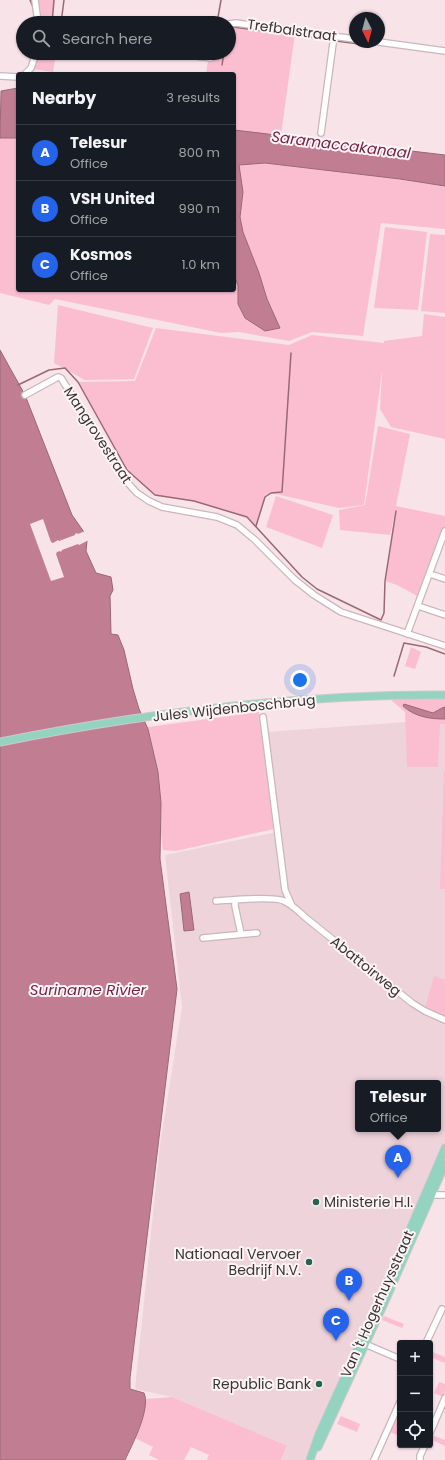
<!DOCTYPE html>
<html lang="en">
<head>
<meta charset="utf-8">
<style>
	:root { --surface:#171b24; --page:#242831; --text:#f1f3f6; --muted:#9ea1a6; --line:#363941; --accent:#2563eb }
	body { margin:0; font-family:Poppins,sans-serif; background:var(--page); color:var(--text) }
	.controls { position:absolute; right:12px; bottom:12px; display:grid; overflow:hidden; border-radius:4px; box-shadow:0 1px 3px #0004 }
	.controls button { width:36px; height:36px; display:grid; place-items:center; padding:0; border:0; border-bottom:1px solid var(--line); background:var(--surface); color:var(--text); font:20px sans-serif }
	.compass { position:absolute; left:349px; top:12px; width:36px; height:36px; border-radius:50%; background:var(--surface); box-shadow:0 1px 3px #0004; rotate:174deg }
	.you { position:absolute; left:300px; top:680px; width:14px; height:14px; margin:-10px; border:3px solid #fff; border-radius:50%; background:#1a73e8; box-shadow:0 0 0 6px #1a73e833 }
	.badge { display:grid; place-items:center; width:26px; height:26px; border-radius:50%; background:var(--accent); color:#fff; font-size:13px; font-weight:700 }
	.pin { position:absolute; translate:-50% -33px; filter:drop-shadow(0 1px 2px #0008) }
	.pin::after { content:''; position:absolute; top:21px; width:14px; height:12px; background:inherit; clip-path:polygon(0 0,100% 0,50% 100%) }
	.popup { position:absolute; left:355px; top:1080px; width:86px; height:52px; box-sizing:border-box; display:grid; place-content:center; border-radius:4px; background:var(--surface); filter:drop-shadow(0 1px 3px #0005); font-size:13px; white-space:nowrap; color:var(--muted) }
	.popup b { font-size:15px; color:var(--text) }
	.popup::after { content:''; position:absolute; left:50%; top:100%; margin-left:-8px; border:8px solid transparent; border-top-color:var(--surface) }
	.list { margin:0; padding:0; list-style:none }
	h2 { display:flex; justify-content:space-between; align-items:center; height:52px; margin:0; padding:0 16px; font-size:17px }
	h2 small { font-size:13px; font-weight:400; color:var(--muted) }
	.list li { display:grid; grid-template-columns:26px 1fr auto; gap:12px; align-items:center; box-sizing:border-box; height:56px; padding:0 16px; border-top:1px solid var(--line) }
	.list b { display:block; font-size:15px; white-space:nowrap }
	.list p { margin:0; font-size:13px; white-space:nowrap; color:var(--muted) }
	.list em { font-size:13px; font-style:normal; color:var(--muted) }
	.icon { flex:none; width:22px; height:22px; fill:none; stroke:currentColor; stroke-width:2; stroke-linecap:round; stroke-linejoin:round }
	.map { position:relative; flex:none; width:445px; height:1460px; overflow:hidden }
	.search { position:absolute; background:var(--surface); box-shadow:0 1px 3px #0004; left:16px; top:16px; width:220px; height:44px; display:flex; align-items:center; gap:10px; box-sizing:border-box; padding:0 14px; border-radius:22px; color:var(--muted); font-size:15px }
	.panel { position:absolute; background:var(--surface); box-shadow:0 1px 3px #0004; left:16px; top:72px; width:220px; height:220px; border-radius:4px }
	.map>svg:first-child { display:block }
	.built { fill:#efd3db; fill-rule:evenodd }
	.green { fill:#fbbed0 }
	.water { fill:#c17e93; stroke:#996877 }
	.pier { fill:#f8e3e9 }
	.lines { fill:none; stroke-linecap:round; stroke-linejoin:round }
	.stream { stroke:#996877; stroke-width:1.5 }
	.minor-casing { stroke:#cab7bc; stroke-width:8 }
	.major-casing { stroke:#cccaca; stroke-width:9 }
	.minor { stroke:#fff; stroke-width:5.5 }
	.major { stroke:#95d3c1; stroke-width:7 }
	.poi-dot { fill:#236453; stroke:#fdf4f6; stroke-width:1.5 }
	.labels { text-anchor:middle; stroke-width:4; stroke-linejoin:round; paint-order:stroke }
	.street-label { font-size:14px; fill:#3b3335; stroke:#fdf4f6 }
	.poi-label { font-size:14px; fill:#3b3335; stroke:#fdf4f6; text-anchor:end }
	.water-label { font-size:15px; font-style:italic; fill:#742444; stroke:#fdf4f6 }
</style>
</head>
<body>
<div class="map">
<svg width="445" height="1460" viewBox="0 0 445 1460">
	<rect width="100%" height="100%" fill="#f8e3e9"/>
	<!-- built -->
	<path class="built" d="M406,722L445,725V1146L306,1460H281L287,1447L172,1397L135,1389L160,1145L182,1007L165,855L277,832L266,732ZM358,1083H438V1129H358Z"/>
	<!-- green -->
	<path class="green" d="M38,0H54L52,23H41L40,7Z
		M238,25L295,33L281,135L267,133V134L234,130V74H206L208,61L215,58L219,53H229V28Z
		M38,53H54L56,55L53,72L31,69Z
		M0,138H18V290H234V275L238,286V304L265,331L280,328L267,299L259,273L243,232L240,217L243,192L239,165L264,163L400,179L445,186V229L381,223L363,336L312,332L289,341L239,332L221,333L55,299L49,305L0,293Z
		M385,227L427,232L418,310L374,308Z
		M430,234L445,235V313L421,311Z
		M58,305L153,328L134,379L85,380L54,363Z
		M424,314L445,317V439L391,427L380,409L382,371L364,505L339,508L271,493L265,497L256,526L247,517L194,501L155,495L127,470L78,382L135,381L156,328L289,345L312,335L384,343V341L422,336Z
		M378,426L410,434L396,506L445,516V526L419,597L397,585L385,581L396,508L390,535L340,530L339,510L365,505Z
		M276,496L333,515L322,548L266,527Z
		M411,647L421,652L415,669L405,666Z
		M445,696V767V725L440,724L438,767H407L405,712L391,700Z
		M259,712L274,829L176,851L163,850L161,834L159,779L148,727Z
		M444,771H445V889H440Z
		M434,976L445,980V1017L425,1008Z
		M384,1316L404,1324L402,1328L382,1320Z
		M430,1351L445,1357V1363L430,1357Z
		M439,1382L445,1384V1391L443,1397L434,1393Z
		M172,1397L287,1446L281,1460H207L209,1455L191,1447L184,1460H159L149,1455L153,1447L135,1438L140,1428L146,1399Z
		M341,1416L360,1424L357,1432L337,1424Z
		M398,1416H400V1436L389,1432L393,1423L395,1424Z
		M432,1435L445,1440V1446L430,1439Z"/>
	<!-- water -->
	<path class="water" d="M18,88V138H0L1,91Z
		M234,130L445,155V186L400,179L265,163L239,165L243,192L240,217L243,232L259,273L267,299L280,328L265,331L245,318L238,304V286L234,275Z
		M0,350L25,395L72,515L84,532L87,541L86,551L96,573L111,577L113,590L110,596L111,634L118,635L124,650L133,689L139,709L148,729L158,772L161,803L160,859L177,989L130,1378V1389L144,1393C151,1409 132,1445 125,1460H0Z
		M404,704L433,713L442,708L445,707V719C430,719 415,717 403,706Z
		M189,892L194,930L184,931L180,894Z"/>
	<!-- pier -->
	<path class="pier" d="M43,519L51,542L53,543L58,540L59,541L75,535V534L77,533L78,534L85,531L89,540L79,545L78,544L62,550L61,552L60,551L57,552L56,554L64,577L51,581L30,524Z"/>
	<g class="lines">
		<!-- stream -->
		<path class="stream" d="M30,0L33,7L34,14
			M33,21V23
			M52,23L54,0
			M61,23L64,0
			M217,23L221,0
			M229,30L233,27L263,31
			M268,31L331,40
			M336,41L367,45
			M202,53H208
			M222,65L224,53
			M18,385L49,370L65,368L78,382L127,470L155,495L194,501L247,517L302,577L317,589L381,620L384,613L385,581
			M256,526L265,497L271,493L282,492L291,353
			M385,581L396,511
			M394,676L404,643L426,647L445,654"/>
		<!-- minor casing -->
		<g class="minor-casing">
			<path id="minor" d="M35,0L38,23
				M229,24L236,23L355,39
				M379,42L445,51
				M172,53L211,58L215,56L217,53
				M25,74L31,68L36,53
				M0,76L18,77
				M321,133L334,36
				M25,395L58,377L61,378L126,481L137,493L149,501L162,507L217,517L237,525L255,540L295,580L314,595L341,612L445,646
				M430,574L445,579
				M418,606L445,615
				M407,634L445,531
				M263,717L285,890L292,906
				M235,900V906L241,934
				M216,901C230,900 274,896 284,901C293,905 299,912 306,918L412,1003L425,1011L445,1020
				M203,938L257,933
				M432,1193L436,1195H445
				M426,1343L442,1309
				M365,1344L400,1359
				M430,1433L445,1398
				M374,1460L400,1402
				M420,1460V1456L425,1445"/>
		</g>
		<!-- major casing -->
		<g class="major-casing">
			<path id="major" d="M0,742C146,713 296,694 445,695
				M318,1447L386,1299L445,1164
				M310,1460L319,1434L381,1297L445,1148"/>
		</g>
		<!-- minor -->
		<use href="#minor" class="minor"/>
		<!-- major -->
		<use href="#major" class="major"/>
	</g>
	<!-- markers -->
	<g class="poi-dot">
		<circle cx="316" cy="1202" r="4"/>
		<circle cx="309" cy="1262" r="4"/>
		<circle cx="319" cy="1384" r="4"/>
	</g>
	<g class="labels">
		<!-- street labels -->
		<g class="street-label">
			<text transform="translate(292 30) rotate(8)" y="5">Trefbalstraat</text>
			<text transform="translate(98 435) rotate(57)" y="5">Mangrovestraat</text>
			<text transform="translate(234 708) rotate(-6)" y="5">Jules Wijdenboschbrug</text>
			<text transform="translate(366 966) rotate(39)" y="5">Abattoirweg</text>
			<text transform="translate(377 1304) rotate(-66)" y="5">Van 't Hogerhuysstraat</text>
		</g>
		<!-- poi labels -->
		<g class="poi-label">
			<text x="324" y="1207" text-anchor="start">Ministerie H.I.</text>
			<text x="301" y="1259">Nationaal Vervoer<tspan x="301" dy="16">Bedrijf N.V.</tspan></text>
			<text x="311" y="1389">Republic Bank</text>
		</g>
		<!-- water labels -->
		<g class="water-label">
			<text transform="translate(341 145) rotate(7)" y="5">Saramaccakanaal</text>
			<text x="88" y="995">Suriname Rivier</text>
		</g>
	</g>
</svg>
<div class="controls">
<button>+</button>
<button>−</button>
<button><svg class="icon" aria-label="locate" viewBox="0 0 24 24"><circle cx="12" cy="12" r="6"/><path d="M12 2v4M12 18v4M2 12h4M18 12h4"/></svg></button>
</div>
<svg class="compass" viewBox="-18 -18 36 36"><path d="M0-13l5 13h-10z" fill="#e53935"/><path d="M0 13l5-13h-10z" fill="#9ea1a6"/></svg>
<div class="you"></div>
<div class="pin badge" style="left:398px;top:1178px">A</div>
<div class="popup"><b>Telesur</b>Office</div>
<div class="pin badge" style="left:349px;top:1301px">B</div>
<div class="pin badge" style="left:336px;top:1341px">C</div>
<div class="search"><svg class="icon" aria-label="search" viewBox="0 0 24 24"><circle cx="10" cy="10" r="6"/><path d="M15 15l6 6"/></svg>Search here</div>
<section class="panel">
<h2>Nearby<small>3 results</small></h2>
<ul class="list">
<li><span class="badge">A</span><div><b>Telesur</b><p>Office</p></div><em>800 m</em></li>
<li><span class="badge">B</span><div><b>VSH United</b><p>Office</p></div><em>990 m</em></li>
<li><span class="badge">C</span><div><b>Kosmos</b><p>Office</p></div><em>1.0 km</em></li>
</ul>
</section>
</div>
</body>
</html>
